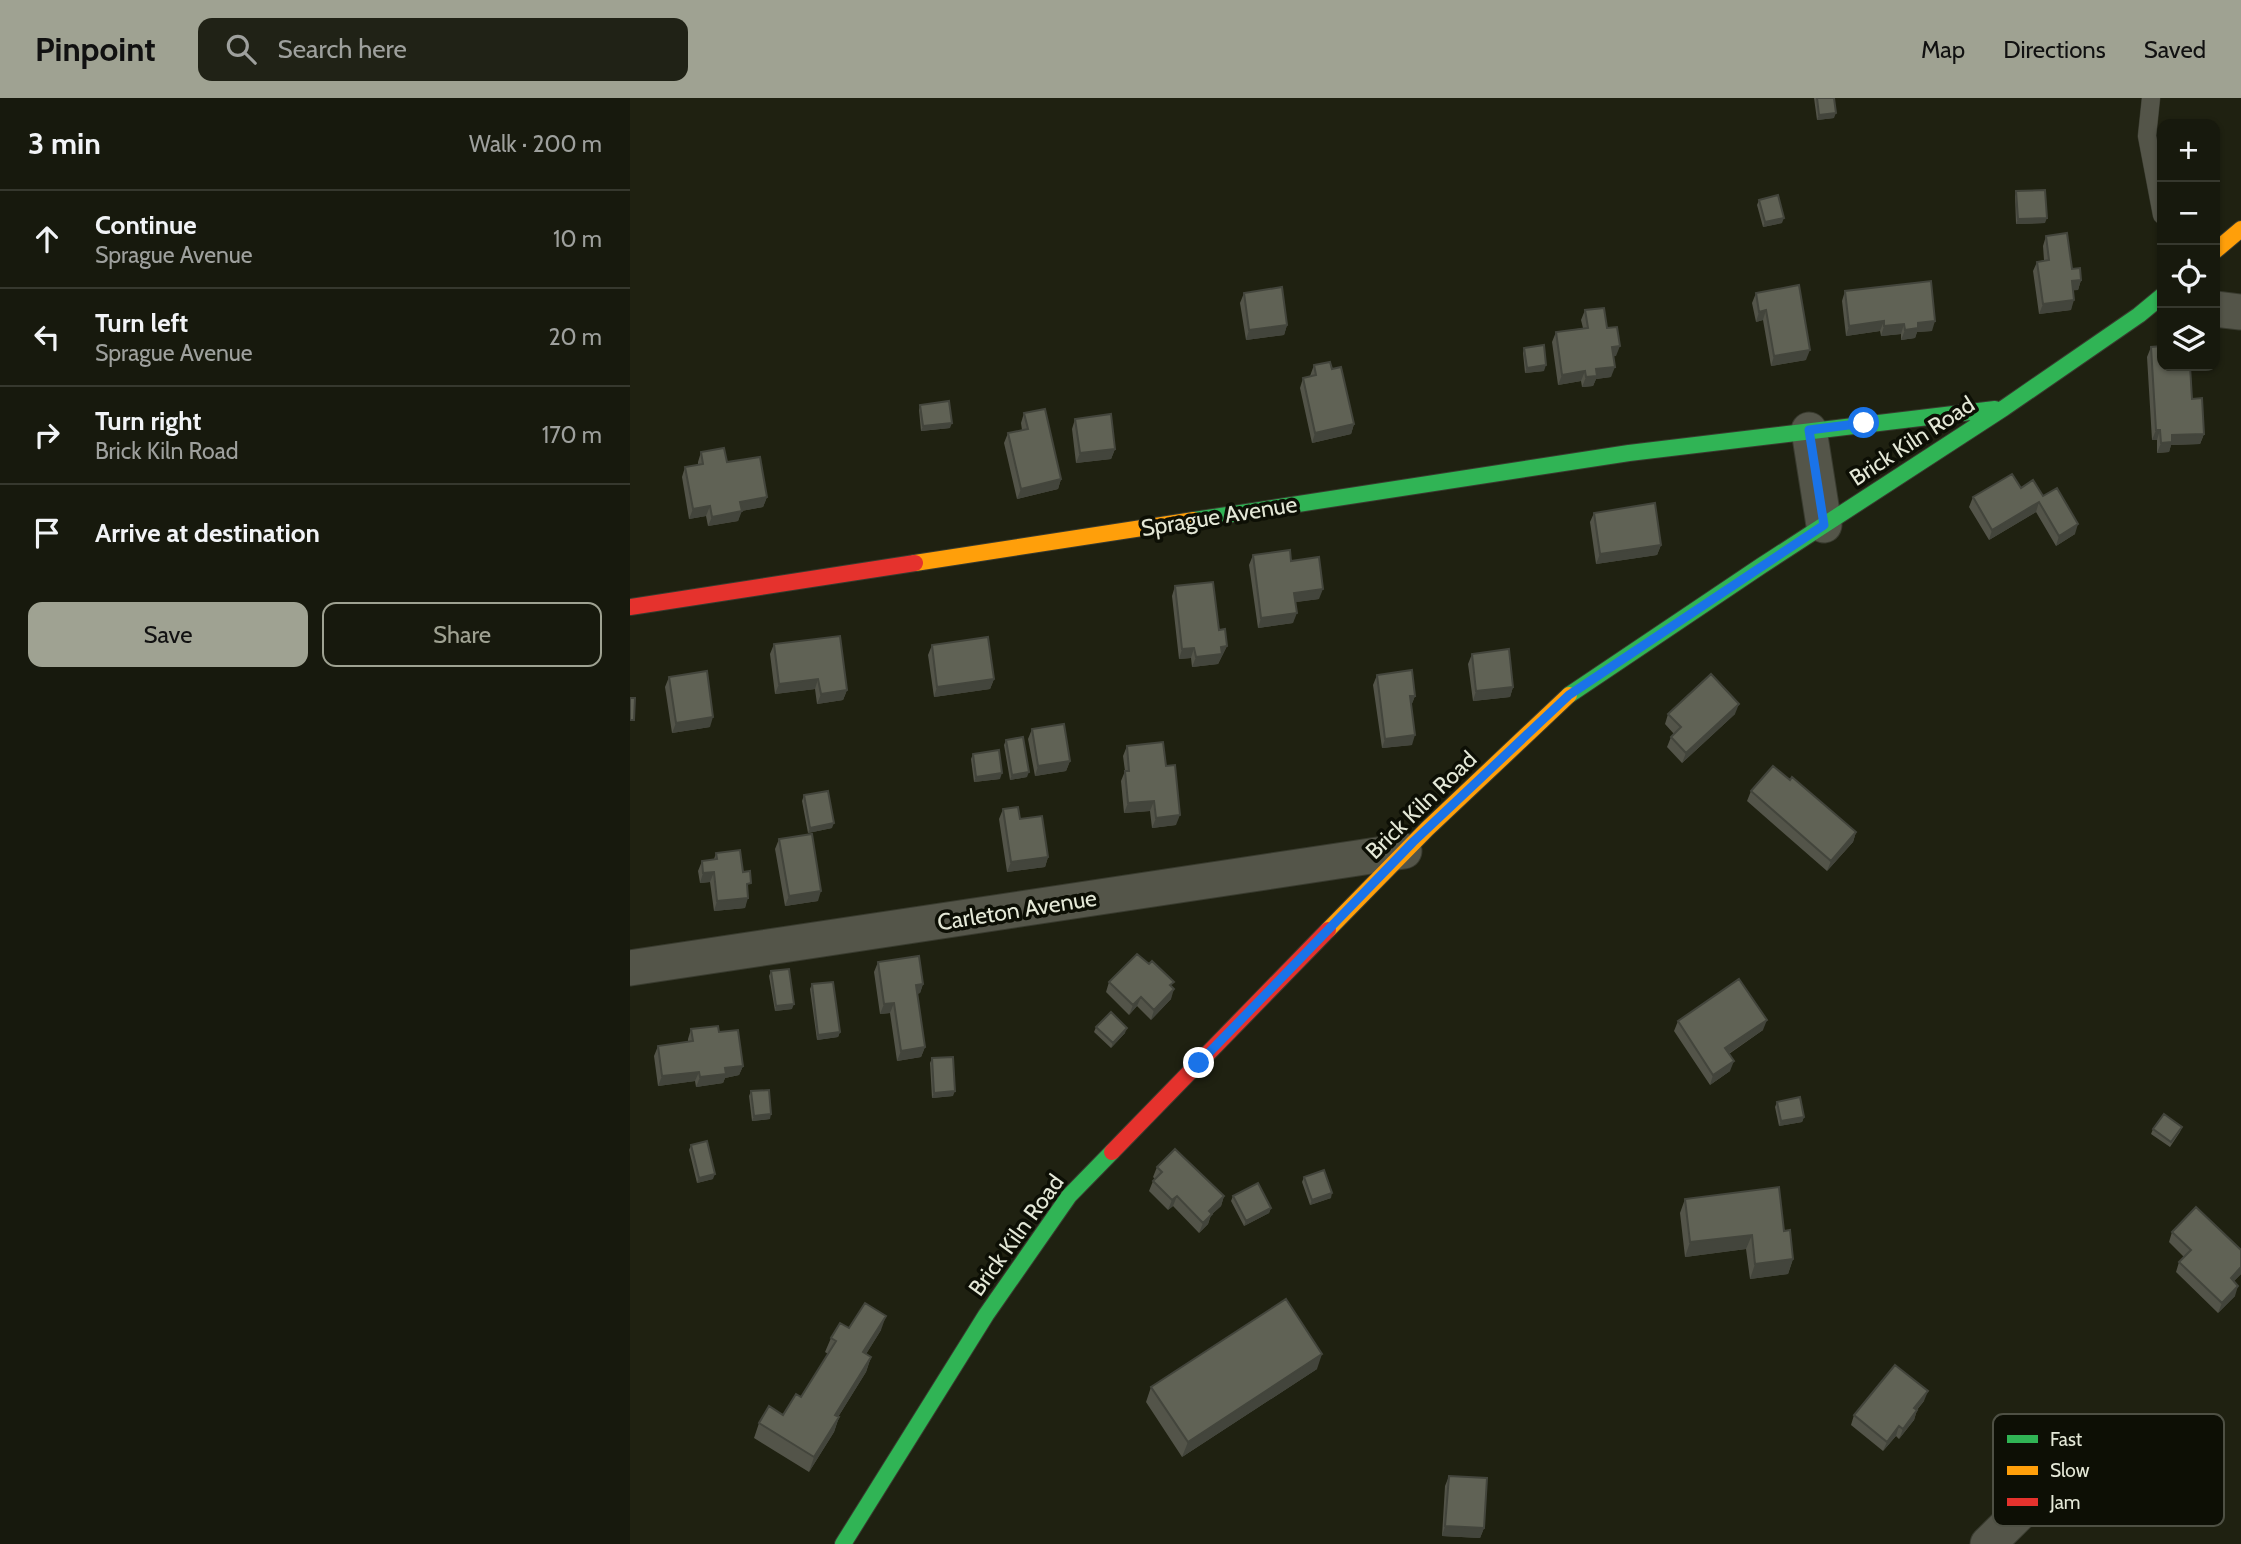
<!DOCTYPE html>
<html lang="en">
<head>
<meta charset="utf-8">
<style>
	:root { --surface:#17190d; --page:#202216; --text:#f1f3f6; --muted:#9ea09d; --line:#36382e; --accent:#9fa292 }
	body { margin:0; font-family:Cabin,sans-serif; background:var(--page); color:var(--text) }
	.controls { position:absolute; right:21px; top:21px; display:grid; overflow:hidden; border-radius:14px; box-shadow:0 2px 5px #0004 }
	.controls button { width:63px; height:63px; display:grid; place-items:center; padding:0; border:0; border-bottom:2px solid var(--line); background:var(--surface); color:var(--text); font:35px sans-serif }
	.stop { position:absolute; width:21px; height:21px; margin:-16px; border:5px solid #1a73e8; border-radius:50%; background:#fff }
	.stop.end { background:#1a73e8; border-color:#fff; box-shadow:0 2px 7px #0008 }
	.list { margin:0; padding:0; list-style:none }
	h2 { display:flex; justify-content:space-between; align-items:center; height:91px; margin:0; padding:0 28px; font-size:30px }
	h2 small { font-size:23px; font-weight:400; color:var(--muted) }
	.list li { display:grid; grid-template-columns:46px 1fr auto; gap:21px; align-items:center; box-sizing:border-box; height:98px; padding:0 28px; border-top:2px solid var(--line) }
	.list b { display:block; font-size:26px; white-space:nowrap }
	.list p { margin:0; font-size:23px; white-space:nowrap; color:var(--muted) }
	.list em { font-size:23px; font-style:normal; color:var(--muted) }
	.actions { display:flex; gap:14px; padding:21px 28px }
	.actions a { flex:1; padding:16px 0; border:2px solid var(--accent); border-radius:14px; text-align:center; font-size:24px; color:var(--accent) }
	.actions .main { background:var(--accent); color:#111 }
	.icon { flex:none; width:38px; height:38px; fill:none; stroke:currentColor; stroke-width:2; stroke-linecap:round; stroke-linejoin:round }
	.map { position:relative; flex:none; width:1611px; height:1446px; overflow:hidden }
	header { display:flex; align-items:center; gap:42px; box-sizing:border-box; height:98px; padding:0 35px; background:var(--accent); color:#111 }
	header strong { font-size:33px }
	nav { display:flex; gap:38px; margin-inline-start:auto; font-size:24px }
	.search { width:490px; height:63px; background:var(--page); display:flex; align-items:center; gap:18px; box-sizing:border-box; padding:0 24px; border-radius:14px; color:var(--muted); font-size:26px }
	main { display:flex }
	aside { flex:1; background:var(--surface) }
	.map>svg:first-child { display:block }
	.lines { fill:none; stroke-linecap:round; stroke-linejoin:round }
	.lane-casing { stroke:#393b2f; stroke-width:19 }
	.street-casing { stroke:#393b2f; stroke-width:37 }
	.fast-casing { stroke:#393b2f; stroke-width:18 }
	.slow-casing { stroke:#393b2f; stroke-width:18 }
	.jam-casing { stroke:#393b2f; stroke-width:18 }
	.lane { stroke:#545549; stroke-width:18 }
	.street { stroke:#545549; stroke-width:35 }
	.fast { stroke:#30b455; stroke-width:16 }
	.slow { stroke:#ff9f0a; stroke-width:16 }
	.jam { stroke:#e5322d; stroke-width:16 }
	.wall { fill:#535449 }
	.shaded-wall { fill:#43453c }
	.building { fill:#606255; stroke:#43453c; stroke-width:2 }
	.route { stroke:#1a73e8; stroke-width:9 }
	.labels { text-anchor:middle; stroke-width:7; stroke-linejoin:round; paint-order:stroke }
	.street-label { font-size:23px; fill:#e4e8d7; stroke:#0d0f05 }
	.key { fill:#0d0f05; stroke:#4e5044; stroke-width:2 }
	.key-label { font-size:19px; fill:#e4e8d7 }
</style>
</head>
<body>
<header>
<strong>Pinpoint</strong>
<div class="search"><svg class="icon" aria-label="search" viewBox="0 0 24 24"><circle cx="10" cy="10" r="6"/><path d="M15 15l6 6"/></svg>Search here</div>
<nav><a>Map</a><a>Directions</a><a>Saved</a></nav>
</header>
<main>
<aside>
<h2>3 min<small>Walk · 200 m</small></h2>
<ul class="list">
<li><svg class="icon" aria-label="ahead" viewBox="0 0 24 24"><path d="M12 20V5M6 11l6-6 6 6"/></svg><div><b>Continue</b><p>Sprague Avenue</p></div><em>10 m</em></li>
<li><svg class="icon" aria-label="left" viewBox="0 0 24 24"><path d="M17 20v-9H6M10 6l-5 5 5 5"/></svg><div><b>Turn left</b><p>Sprague Avenue</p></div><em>20 m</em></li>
<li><svg class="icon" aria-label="right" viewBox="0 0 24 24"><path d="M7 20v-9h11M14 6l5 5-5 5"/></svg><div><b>Turn right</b><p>Brick Kiln Road</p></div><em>170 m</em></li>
<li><svg class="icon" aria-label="arrive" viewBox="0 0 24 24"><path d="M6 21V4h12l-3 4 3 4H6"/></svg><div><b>Arrive at destination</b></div></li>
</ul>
<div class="actions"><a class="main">Save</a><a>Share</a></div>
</aside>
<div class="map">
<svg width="1611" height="1446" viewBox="0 0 1611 1446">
	<rect width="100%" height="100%" fill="#1f2111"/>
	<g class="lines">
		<!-- lane casing -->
		<g class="lane-casing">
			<path id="lane" d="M1521,0L1517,38L1532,117"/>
		</g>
		<!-- street casing -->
		<g class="street-casing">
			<path id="street" d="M1585,211L1611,214
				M1179,332L1194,427
				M0,870L774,753
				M1358,1446L1433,1372"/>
		</g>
		<!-- fast casing -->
		<g class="fast-casing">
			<path id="fast" d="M564,422L999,355L1365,311
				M939,597L1131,468L1374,310L1509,217L1532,198
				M213,1446L356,1217L439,1098L482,1054"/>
		</g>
		<!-- slow casing -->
		<g class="slow-casing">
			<path id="slow" d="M1585,153L1611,131
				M285,465L564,422
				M698,832L797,731L939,597"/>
		</g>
		<!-- jam casing -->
		<g class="jam-casing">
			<path id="jam" d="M0,509L285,465
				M482,1054L698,832"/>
		</g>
		<!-- lane -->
		<use href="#lane" class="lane"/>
		<!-- street -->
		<use href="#street" class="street"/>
		<!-- fast -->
		<use href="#fast" class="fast"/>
		<!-- slow -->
		<use href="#slow" class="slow"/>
		<!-- jam -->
		<use href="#jam" class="jam"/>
	</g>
	<!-- wall -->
	<path class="wall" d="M1184,0H1204V20L1187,22Z
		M1386,93L1415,125L1386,126L1385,98Z
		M1129,102L1152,125L1133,129L1127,107Z
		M1416,138L1451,182L1448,192H1443L1441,212L1409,216L1403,173L1407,164L1414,162L1413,148Z
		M1215,193L1302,233L1287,234L1285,240L1271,242V236L1251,238L1250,233L1216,238L1212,203Z
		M614,195L657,227L654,237L616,242L610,205Z
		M1126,195L1176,262L1141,268L1133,222L1126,224L1122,205Z
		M955,212L977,230L986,258H983L981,279L966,281L963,288L952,289L951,283L928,287L922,244L926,234L953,230L951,222Z
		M1521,249L1562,301L1574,336L1570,346L1541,347L1539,354L1527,355V342H1522L1517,259Z
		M894,250L914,273L895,275L893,255Z
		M684,267L702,271L724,326L721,336L682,345L670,290L673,280L680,278Z
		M290,307L320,330L291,333L289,312Z
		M394,315L431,381L428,391L387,401L374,345L378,335L392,332L391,325Z
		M445,321L485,351L481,361L446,365L442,331Z
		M71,354L97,364L137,399L133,409L111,413L108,423L78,428L76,418L59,421L52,379L55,369L68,367V364Z
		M1391,390L1413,398L1445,436L1426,448L1406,414L1359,442L1339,409L1343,399Z
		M964,415L1031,447L1027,457L966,466L960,424Z
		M623,457L661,463L689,501L665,504L663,525L628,530L619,467Z
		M545,488L589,532L597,548L588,566L562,569L561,560L549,561L542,498Z
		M144,546L217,592L213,602L187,606L185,591L145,596L140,556Z
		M302,547L364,581L360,591L304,599L298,557Z
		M842,556L883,589L880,599L843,603L838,566Z
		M747,577L785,598L781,608L782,647L752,650L743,587Z
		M39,579L80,629L42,635L35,589Z
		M1038,616H1105L1052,665L1037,649L1041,639L1044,636L1035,626Z
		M402,631L440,663L436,673L405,678L398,641Z
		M376,642L397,679L380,682L374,647Z
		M497,648L536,668L546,727L522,730L520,713L494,715L491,683L495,673L493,658Z
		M343,656L370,681L344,684L341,661Z
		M1160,682L1226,734L1223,744L1197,773L1117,703L1121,693Z
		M174,697L202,730L178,735L172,703Z
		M373,711L390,721L418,759L415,769L377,774L369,721Z
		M149,741L188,803L155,808L145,751Z
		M86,755L113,774L118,794L115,810L84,813L80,784L70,785L68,773L72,763L84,761Z
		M248,864L293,886L290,895L287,896L295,949L291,959L267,963L260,915L250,916L244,874Z
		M141,873L162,911L145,913L139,878Z
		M479,884L542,889L541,901L521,922L507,908L499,917L476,894Z
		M182,886L210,934L208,939L187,942L180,891Z
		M1048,923L1133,932L1099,956L1100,973L1080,987L1044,933Z
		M466,929L495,935L481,950L464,934Z
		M61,931L89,934L113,968L109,977L95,980L93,985L66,989L65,983L28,988L24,958L28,948L58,944V941Z
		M302,960L323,998L302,1000L300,965Z
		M121,993L140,1021L122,1023L119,998Z
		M1147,1004L1174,1019L1172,1024L1149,1028L1145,1009Z
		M1552,1029L1550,1034L1540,1049L1521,1036L1523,1031Z
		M61,1047L83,1081L67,1085L59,1052Z
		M527,1069L594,1098L591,1108L581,1117L578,1126L569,1135L543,1108L538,1112L519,1093L523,1083L525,1081L523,1079Z
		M674,1079L701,1100L680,1107L672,1084Z
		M603,1098L641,1110L639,1115L614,1128L601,1103Z
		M1055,1101L1154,1133L1163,1161L1158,1176L1120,1181L1116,1151L1055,1159L1050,1115Z
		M1542,1134L1611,1152V1176L1604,1183L1605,1198L1588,1215L1546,1174L1549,1164L1554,1159L1539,1144Z
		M219,1230L251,1232L236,1256L241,1259L236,1274L208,1319H209L204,1334L179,1374L124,1340L129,1325L153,1317L171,1299L198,1256L195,1254L201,1240Z
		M687,1271L552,1359L516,1304L521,1289Z
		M1294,1303L1287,1312L1284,1322L1269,1341L1266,1338L1253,1353L1221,1327L1224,1317Z
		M819,1378L854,1430L850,1440L812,1438L815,1388Z"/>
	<!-- shaded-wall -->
	<path class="shaded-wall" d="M1206,15L1204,20L1187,22L1189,17Z
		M1154,120L1152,125L1133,129L1135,124Z
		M1417,120L1415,125L1386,126L1388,121Z
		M1451,182L1448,192L1438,193L1442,183Z
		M1444,202L1441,212L1409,216L1413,206Z
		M1136,212L1133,222L1126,224L1129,214Z
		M1254,223L1250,233L1216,238L1219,228Z
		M1305,223L1302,233L1287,234L1285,240L1271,242L1275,232L1288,225Z
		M1274,226L1271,236L1251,238L1254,228Z
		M657,227L654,237L616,242L619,232Z
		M990,248L986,258L978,259L982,249Z
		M1180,252L1176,262L1141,268L1144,258Z
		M916,267L914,273L895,275L897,270Z
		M985,269L981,279L966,281L963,288L952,289L956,279L966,271Z
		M955,273L951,283L928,287L932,277Z
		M322,325L320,330L291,333L293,328Z
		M724,326L721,336L682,345L685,335Z
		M1526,332H1530L1527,342H1522Z
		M1574,336L1570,346L1541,347L1539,354L1527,355L1531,345L1542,337Z
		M485,351L481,361L446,365L450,355Z
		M431,381L428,391L387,401L391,391Z
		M137,399L133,409L106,414L110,404Z
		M1409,404L1406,414L1359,442L1362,432Z
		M80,408L76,418L59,421L63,411Z
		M112,413L108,423L78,428L82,419Z
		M1448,426L1445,436L1426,448L1429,438Z
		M1031,447L1027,457L966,466L970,456Z
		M693,491L689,501L660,505L664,495Z
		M667,515L663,525L628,530L631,520Z
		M597,548L588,566L562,569L566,559L591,549Z
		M564,550L561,560L549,561L552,551Z
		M188,581L185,591L145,596L149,586Z
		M364,581L360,591L304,599L307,589Z
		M883,589L880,599L843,603L846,593Z
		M217,592L213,602L187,606L191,596Z
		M780,598H785L781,608Z
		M1109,606L1105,616L1052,665L1056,655Z
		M83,619L80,629L42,635L46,625Z
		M785,637L782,647L752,650L755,641Z
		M440,663L436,673L405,678L408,668Z
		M399,674L397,679L380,682L382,677Z
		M372,675L370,681L344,684L346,679Z
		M524,703L520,713L494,715L498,705Z
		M550,717L546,727L522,730L526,720Z
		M204,725L202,730L178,735L180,730Z
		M1226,734L1223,744L1197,773L1201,763Z
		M418,759L415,769L377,774L381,764Z
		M84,774L80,784L70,785L73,775Z
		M191,793L188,803L155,808L159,798Z
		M118,800L115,810L84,813L87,803Z
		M293,886L290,895L282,897L286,887Z
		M544,891L541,901L521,922L524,912Z
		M511,899L507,908L499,917L503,907Z
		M264,905L260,915L250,916L254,906Z
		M164,906L162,911L145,913L146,908Z
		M1137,922L1133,932L1092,960L1095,950Z
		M497,930L495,935L481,950L483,945Z
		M210,934L208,939L187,942L188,937Z
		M295,949L291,959L267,963L271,953Z
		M1104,963L1100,973L1080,987L1083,977Z
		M113,968L109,977L95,980L93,985L66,989L70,979L95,970Z
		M69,974L65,983L28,988L32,978Z
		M325,993L323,998L302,1000L304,995Z
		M141,1016L140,1021L122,1023L124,1018Z
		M1174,1019L1172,1024L1149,1028L1151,1023Z
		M85,1076L83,1081L67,1085L69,1080Z
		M702,1095L701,1100L680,1107L682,1102Z
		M547,1098L543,1108L538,1112L542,1102Z
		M594,1098L591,1108L581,1117L578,1126L569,1135L573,1125L579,1113Z
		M641,1110L639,1115L614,1128L616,1123Z
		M1122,1137L1116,1151L1055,1159L1060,1144Z
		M1163,1161L1158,1176L1120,1181L1125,1166Z
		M1611,1169V1176L1597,1190L1601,1180Z
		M1608,1188L1605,1198L1588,1215L1592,1205Z
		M256,1218L251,1232L228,1269L233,1254Z
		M692,1256L687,1271L552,1359L558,1344Z
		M241,1259L236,1274L200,1332L205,1317Z
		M1298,1293L1294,1303L1280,1320L1284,1310Z
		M1287,1312L1284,1322L1269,1341L1273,1331Z
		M209,1319L204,1334L179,1374L184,1359Z
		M1269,1328L1266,1338L1253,1353L1257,1344Z
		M815,1428L854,1430L850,1440L812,1438Z"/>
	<!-- building -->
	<path class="building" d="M1187,0H1204L1206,15L1189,17Z
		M1415,92L1417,120L1388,121L1386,93Z
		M1148,97L1154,120L1135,124L1129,102Z
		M1437,135L1442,171L1450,170L1451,182L1442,183L1444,202L1413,206L1407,164L1419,162L1416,138Z
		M1301,183L1305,223L1288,225V230L1275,232L1274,226L1254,228V223L1219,228L1215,193Z
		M1169,187L1180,252L1144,258L1136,212L1129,214L1126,195Z
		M652,189L657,227L619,232L614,195Z
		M974,210L977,230L987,229L990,248L982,249L985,269L966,271L967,278L956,279L955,273L932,277L926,234L958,230L955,212Z
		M914,247L916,267L897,270L894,250Z
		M1532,248V268H1560L1562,301L1572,300L1574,336L1542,337V344L1531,345L1530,332H1526L1521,249Z
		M700,264L702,271L711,269L724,326L685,335L673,280L686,277L684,267Z
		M319,303L322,325L293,328L290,307Z
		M415,311L431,381L391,391L378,335L398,331L394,315Z
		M481,316L485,351L450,355L445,321Z
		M94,350L97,364L130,359L137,399L110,404L112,413L82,419L80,408L63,411L55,369L73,366L71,354Z
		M1382,376L1391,390L1403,382L1413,398L1427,390L1448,426L1429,438L1409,404L1362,432L1343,399Z
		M1025,405L1031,447L970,456L964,415Z
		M660,452L661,463L689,459L693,491L664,495L667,515L631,520L623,457Z
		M583,484L589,532L595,531L597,548L591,549L592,556L566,559L564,550L552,551L545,488Z
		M210,538L217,592L191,596L188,581L149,586L144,546Z
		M358,539L364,581L307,589L302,547Z
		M879,551L883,589L846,593L842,556Z
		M782,572L785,598H780L785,637L755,641L747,577Z
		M77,573L83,619L46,625L39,579Z
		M1081,576L1109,606L1056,655L1041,639L1051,629L1038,616Z
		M0,600H5L4,622H0Z
		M434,626L440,663L408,668L402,631Z
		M393,639L399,674L382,677L376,642Z
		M533,644L536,668L545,667L550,717L526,720L524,703L498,705L495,673H499L497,648Z
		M369,652L372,675L346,679L343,656Z
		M1143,668L1160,682L1162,679L1226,734L1201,763L1121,693Z
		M198,693L204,725L180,730L174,697Z
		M388,709L390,721L412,718L418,759L381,764L373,711Z
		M182,736L191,793L159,798L149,741Z
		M110,752L113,774L120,773L121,785L117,786L118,800L87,803L84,774L73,775L72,763L87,761L86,755Z
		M507,856L519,866L522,863L544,884L540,887L544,891L524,912L511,899L503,907L479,884Z
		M289,858L293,886L286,887L295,949L271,953L264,905L254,906L248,864Z
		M159,871L164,906L146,908L141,873Z
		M1109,881L1137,922L1095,950L1104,963L1083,977L1048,923Z
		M203,884L210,934L188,937L182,886Z
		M481,914L497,930L483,945L466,929Z
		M88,928L89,934L108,932L113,968L95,970L96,976L70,979L69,974L32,978L28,948L63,943L61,931Z
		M323,959L325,993L304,995L302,960Z
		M139,992L141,1016L124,1018L121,993Z
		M1170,999L1174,1019L1151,1023L1147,1004Z
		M1534,1016L1552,1029L1541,1044L1523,1031Z
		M77,1043L85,1076L69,1080L61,1047Z
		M545,1051L594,1098L579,1113L582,1116L573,1125L547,1098L542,1102L523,1083L532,1074L527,1069Z
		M694,1072L702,1095L682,1102L674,1079Z
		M628,1085L641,1110L616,1123L603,1098Z
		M1149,1089L1154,1133L1160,1132L1163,1161L1125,1166L1122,1137L1060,1144L1055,1101Z
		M1566,1109L1611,1152V1169L1601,1180L1608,1188L1592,1205L1549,1164L1561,1152L1542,1134Z
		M656,1201L692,1256L558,1344L521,1289Z
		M235,1205L256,1218L233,1254L241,1259L205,1317L209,1319L184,1359L129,1325L139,1308L153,1317L166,1296L171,1299L206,1243L201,1240L210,1225L219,1230Z
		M1265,1267L1298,1293L1284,1310L1287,1312L1273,1331L1269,1328L1257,1344L1224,1317Z
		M819,1378L857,1380L854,1430L815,1428Z"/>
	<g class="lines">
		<!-- route -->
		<path class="route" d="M569,965L783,744L939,597L1194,427L1179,332L1234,325"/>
	</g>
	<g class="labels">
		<!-- street labels -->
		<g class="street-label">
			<text transform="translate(1282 343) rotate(-33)" y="8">Brick Kiln Road</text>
			<text transform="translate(589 418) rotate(-9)" y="8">Sprague Avenue</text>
			<text transform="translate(791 707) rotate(-44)" y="8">Brick Kiln Road</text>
			<text transform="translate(387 812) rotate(-9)" y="8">Carleton Avenue</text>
			<text transform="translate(386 1137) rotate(-54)" y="8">Brick Kiln Road</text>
		</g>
	</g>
	<!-- legend -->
	<rect x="1363" y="1316" width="231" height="112" rx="10" class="key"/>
	<rect x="1377" y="1337" width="31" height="8" fill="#30b455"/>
	<rect x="1377" y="1368" width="31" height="9" fill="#ff9f0a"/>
	<rect x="1377" y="1400" width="31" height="8" fill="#e5322d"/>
	<g class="key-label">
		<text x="1420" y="1348">Fast</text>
		<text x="1420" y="1379">Slow</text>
		<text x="1420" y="1411">Jam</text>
	</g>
</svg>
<div class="controls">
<button>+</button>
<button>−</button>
<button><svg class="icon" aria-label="locate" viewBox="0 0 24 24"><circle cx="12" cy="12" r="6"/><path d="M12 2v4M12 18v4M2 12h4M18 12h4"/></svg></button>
<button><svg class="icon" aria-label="layers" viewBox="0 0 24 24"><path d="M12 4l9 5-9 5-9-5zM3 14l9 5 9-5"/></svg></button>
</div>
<div class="stop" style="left:1234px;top:325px"></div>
<div class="stop end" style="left:569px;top:965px"></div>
</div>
</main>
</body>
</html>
